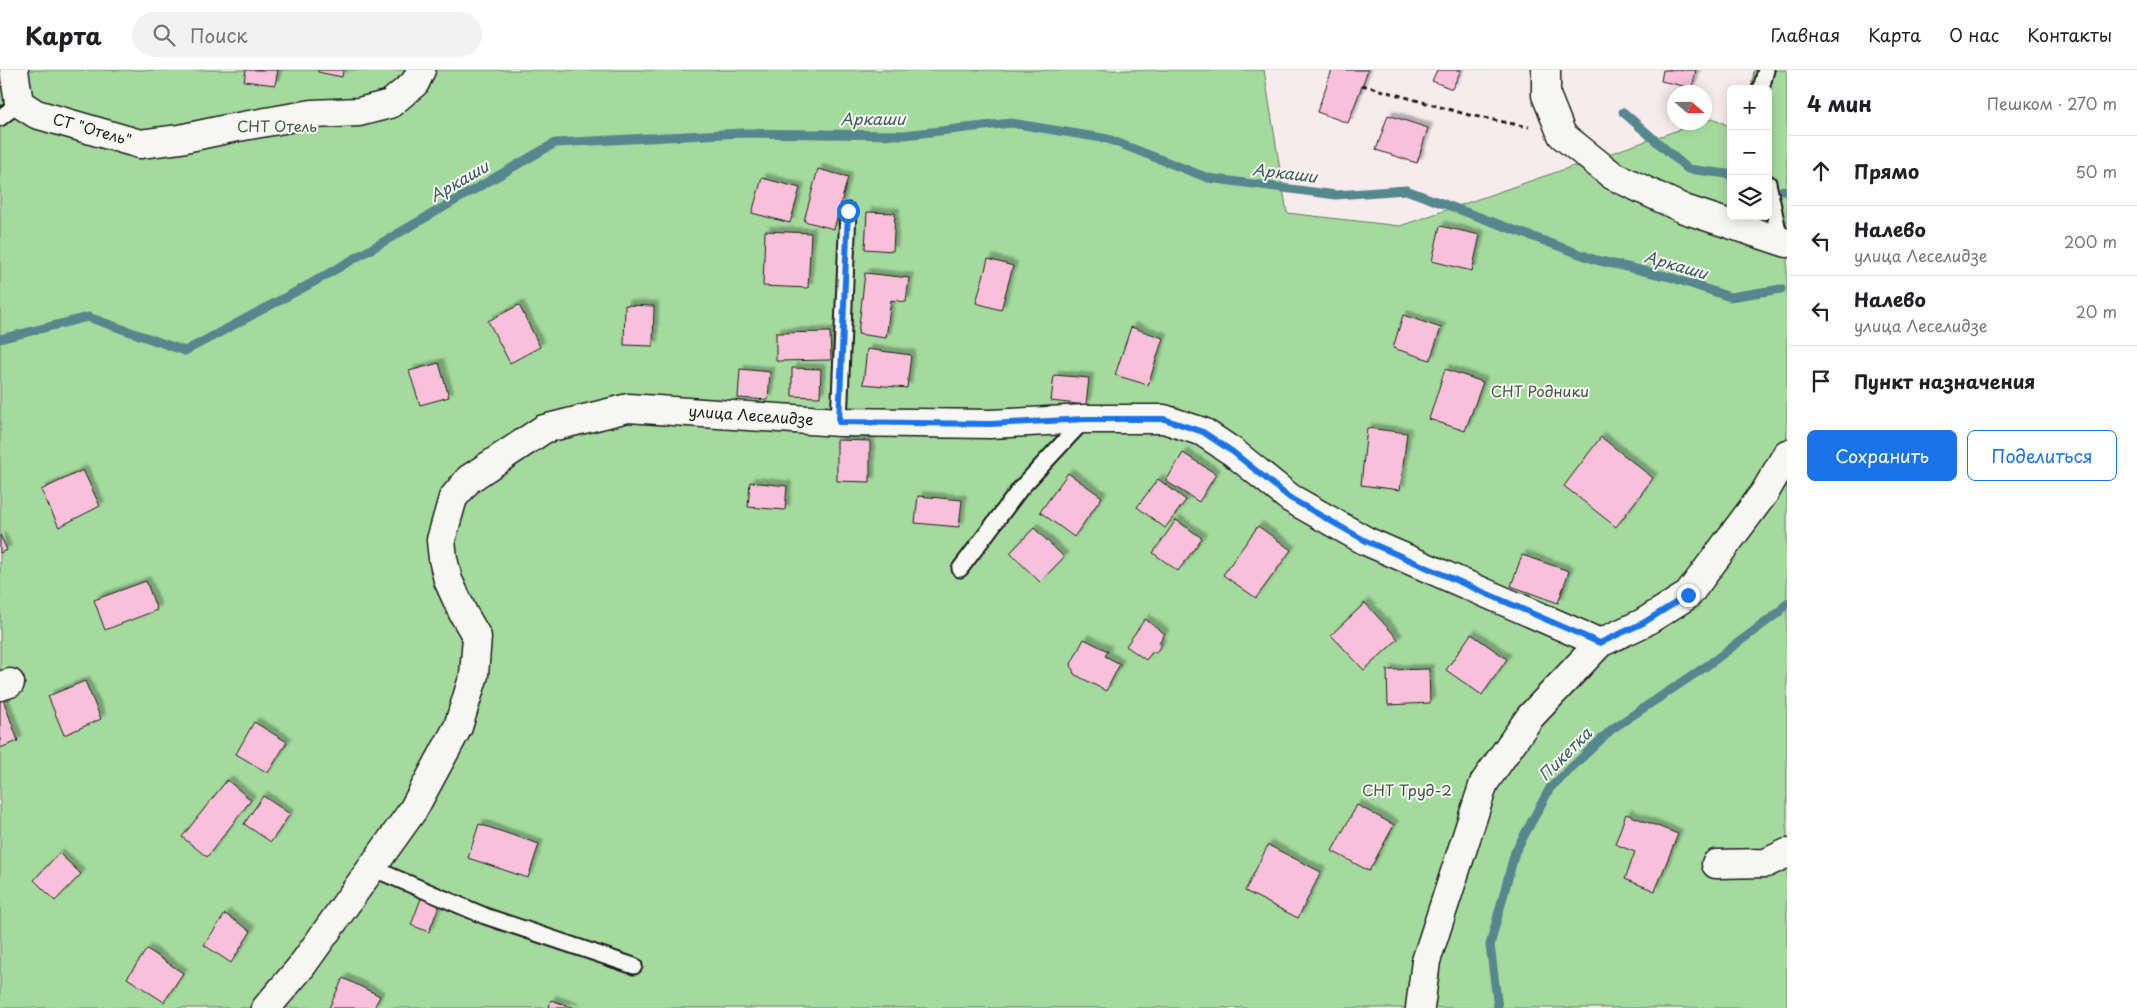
<!DOCTYPE html>
<html lang="ru">
<head>
<meta charset="utf-8">
<style>
	:root { --surface:#fff; --page:#f2f2f2; --text:#202124; --muted:#757577; --line:#e0e0e0; --accent:#1a73e8 }
	body { margin:0; font-family:"Playpen Sans",sans-serif; background:var(--page); color:var(--text) }
	.controls { position:absolute; right:15px; top:15px; display:grid; overflow:hidden; border-radius:8px; box-shadow:0 2px 12px #0003 }
	.controls button { width:45px; height:45px; display:grid; place-items:center; padding:0; border:0; border-bottom:1px solid var(--line); background:var(--surface); color:var(--text); font:25px sans-serif }
	.compass { position:absolute; left:1667px; top:15px; width:45px; height:45px; border-radius:50%; background:var(--surface); box-shadow:0 2px 12px #0003; rotate:110deg }
	.stop { position:absolute; width:15px; height:15px; margin:-11px; border:4px solid #1a73e8; border-radius:50%; background:#fff }
	.stop.end { background:#1a73e8; border-color:#fff; box-shadow:0 1px 5px #0008 }
	.list { margin:0; padding:0; list-style:none }
	h2 { display:flex; justify-content:space-between; align-items:center; height:65px; margin:0; padding:0 20px; font-size:21px }
	h2 small { font-size:16px; font-weight:400; color:var(--muted) }
	.list li { display:grid; grid-template-columns:32px 1fr auto; gap:15px; align-items:center; box-sizing:border-box; height:70px; padding:0 20px; border-top:1px solid var(--line) }
	.list b { display:block; font-size:19px; white-space:nowrap }
	.list p { margin:0; font-size:16px; white-space:nowrap; color:var(--muted) }
	.list em { font-size:16px; font-style:normal; color:var(--muted) }
	.actions { display:flex; gap:10px; padding:15px 20px }
	.actions a { flex:1; padding:11px 0; border:1px solid var(--accent); border-radius:8px; text-align:center; font-size:18px; color:var(--accent) }
	.actions .main { background:var(--accent); color:#fff }
	.icon { flex:none; width:28px; height:28px; fill:none; stroke:currentColor; stroke-width:2; stroke-linecap:round; stroke-linejoin:round }
	.map { position:relative; flex:none; width:1787px; height:938px; overflow:hidden }
	header { display:flex; align-items:center; gap:30px; box-sizing:border-box; height:70px; padding:0 25px; background:var(--surface); border-bottom:1px solid var(--line) }
	header strong { font-size:24px }
	nav { display:flex; gap:28px; margin-inline-start:auto; font-size:18px }
	.search { width:350px; height:45px; background:var(--page); display:flex; align-items:center; gap:12px; box-sizing:border-box; padding:0 18px; border-radius:28px; color:var(--muted); font-size:19px }
	main { display:flex }
	aside { flex:1; background:var(--surface) }
	.map>svg:first-child { display:block }
	.green { fill:#a4da9e; stroke:#607b5d }
	.lines { fill:none; stroke-linecap:round; stroke-linejoin:round }
	.stream { stroke:#57878e; stroke-width:9 }
	.building { fill:#f9c1d9; stroke:#1c1c1c; filter:url(#shadow) }
	.service-casing { stroke:#1c1c1c; stroke-width:19 }
	.minor-casing { stroke:#1c1c1c; stroke-width:31 }
	.path { stroke:#1c1c1c; stroke-width:3; stroke-dasharray:5 4; stroke-linecap:butt }
	.service { stroke:#f6f6f2; stroke-width:15 }
	.minor { stroke:#f6f6f2; stroke-width:28 }
	.route { stroke:#1a73e8; stroke-width:6 }
	.labels { text-anchor:middle; stroke-width:4; stroke-linejoin:round; paint-order:stroke }
	.park-label { font-size:15px; fill:#455543; stroke:#f6f6f2 }
	.street-label { font-size:15px; fill:#1c1c1c; stroke:#f6f6f2 }
	.water-label { font-size:16px; font-style:italic; fill:#3f5b5e; stroke:#f6f6f2 }
</style>
</head>
<body>
<header>
<strong>Карта</strong>
<div class="search"><svg class="icon" aria-label="search" viewBox="0 0 24 24"><circle cx="10" cy="10" r="6"/><path d="M15 15l6 6"/></svg>Поиск</div>
<nav><a>Главная</a><a>Карта</a><a>О нас</a><a>Контакты</a></nav>
</header>
<main>
<div class="map">
<svg width="1787" height="938" viewBox="0 0 1787 938">
	<defs>
		<filter id="shadow"><feDropShadow dx="4.5" dy="-4.5" stdDeviation="1" flood-color="#0004"/></filter>
	</defs>
	<rect width="100%" height="100%" fill="#f7ebed"/>
	<filter id="ink" filterUnits="userSpaceOnUse"><feTurbulence type="fractalNoise" baseFrequency=".02" numOctaves="2"/><feDisplacementMap in="SourceGraphic" scale="10" xChannelSelector="R" yChannelSelector="G"/><feConvolveMatrix kernelMatrix="1 2 1 2 8 2 1 2 1" color-interpolation-filters="sRGB"/></filter>
	<g filter="url(#ink)">
		<!-- green -->
		<path class="green" d="M0,0H1264L1287,143L1400,156L1713,48L1731,57V146H1768V19H1751L1754,0H1787V938H0Z"/>
		<g class="lines">
			<!-- stream -->
			<path class="stream" d="M1623,42L1688,99L1727,104L1731,106
				M1783,120L1787,122
				M0,269L88,247L185,281L312,213L555,73L742,63L904,65L1011,53L1108,69L1208,108L1336,125L1406,120L1596,190L1670,207L1730,227L1781,219
				M1498,938L1490,875L1515,782L1550,718L1612,659L1708,595L1778,543L1787,533"/>
		</g>
		<!-- building -->
		<path class="building" d="M246,0H278L275,15L244,11Z
			M318,0H343L342,7L318,2Z
			M1332,0H1368L1348,53L1317,42Z
			M1437,0H1461L1452,19L1432,11Z
			M1663,0H1696L1692,18L1661,11Z
			M1388,45L1428,58L1417,93L1376,80Z
			M818,99L848,107L834,159L804,151Z
			M762,108L800,118L790,153L752,143Z
			M867,142L895,143L893,181L865,179Z
			M1440,156L1480,165L1472,201L1432,191Z
			M765,161L811,163L808,218L763,216Z
			M988,189L1013,196L1001,240L976,233Z
			M865,203L909,208L906,232L891,230L886,268L858,264Z
			M519,235L540,277L510,293L488,251Z
			M625,235L654,236L653,276L624,275Z
			M1403,245L1441,258L1430,290L1393,278Z
			M1131,257L1163,268L1148,315L1115,305Z
			M830,262L831,290L776,291V263Z
			M867,279L911,285L907,318L863,314Z
			M439,293L449,327L420,335L409,301Z
			M792,298L821,299L820,327L792,326Z
			M740,299L770,302L768,330L738,328Z
			M1445,299L1483,312L1465,361L1429,349Z
			M1054,305L1089,308L1086,335L1051,331Z
			M1367,358L1407,363L1400,420L1361,415Z
			M1601,367L1653,408L1616,457L1564,416Z
			M837,370L870,371V412L837,411Z
			M1183,383L1216,404L1199,432L1166,411Z
			M83,400L100,436L59,457L41,420Z
			M1068,403L1102,427L1074,467L1040,442Z
			M1158,409L1186,430L1165,458L1137,437Z
			M750,412L787,416L785,440L748,437Z
			M918,426L962,430L959,457L915,453Z
			M1176,450L1202,468L1178,501L1153,483Z
			M1258,456L1291,480L1256,528L1223,505Z
			M1034,458L1064,487L1040,512L1010,483Z
			M0,465L7,480L0,483Z
			M1522,485L1569,501L1558,533L1511,516Z
			M146,511L157,540L105,560L94,530Z
			M1365,533L1398,569L1364,600L1331,565Z
			M1145,549L1165,564L1159,572L1162,573L1156,583L1153,581L1146,590L1126,576Z
			M1471,564L1507,589L1482,625L1446,600Z
			M1084,569L1108,581L1105,586L1120,594L1106,621L1074,604L1071,594Z
			M1429,599L1430,633L1388,635L1387,600Z
			M85,611L101,649L64,665L48,626Z
			M3,629L18,671L0,678V630Z
			M254,652L287,672L268,703L236,684Z
			M227,710L251,730L207,787L182,767Z
			M263,726L290,744L271,772L244,754Z
			M1357,735L1394,755L1369,801L1332,781Z
			M1626,744L1678,764L1655,821L1625,809L1635,782L1615,774Z
			M479,754L539,774L528,808L468,788Z
			M1268,775L1321,802L1298,848L1245,821Z
			M59,783L81,804L55,831L34,810Z
			M422,826L440,833L429,862L411,855Z
			M225,844L251,861L231,893L204,875Z
			M147,879L183,903L164,932L127,908Z
			M343,908L380,926L374,938H329Z
			M551,930L575,938H549Z"/>
		<g class="lines">
			<!-- service casing -->
			<g class="service-casing">
				<path id="service" d="M1761,19L1766,0
					M0,48L19,33
					M1768,113L1780,170
					M839,352L848,141
					M960,499L1020,419L1084,350
					M372,798L485,846L634,896"/>
			</g>
			<!-- minor casing -->
			<g class="minor-casing">
				<path id="minor" d="M14,0L19,33L36,44L140,74L180,69L227,59L312,44L359,42L390,34L415,13L421,0
					M1546,0V25L1562,65L1612,105L1684,139L1787,173
					M0,616L10,613
					M1716,794L1766,793L1787,783
					M266,938L301,897L413,740L458,657L474,605L477,567L463,543L448,510L443,489L441,470L453,428L469,409L544,359L628,338L839,352L990,354L1085,349H1164L1203,362L1233,382L1290,428L1366,471L1600,573L1643,553L1688,525L1765,422L1787,384
					M1420,938L1426,891L1484,713L1530,647L1600,573"/>
			</g>
			<!-- path -->
			<path class="path" d="M1362,15L1469,45L1529,57"/>
			<!-- service -->
			<use href="#service" class="service"/>
			<!-- minor -->
			<use href="#minor" class="minor"/>
		</g>
	</g>
	<g class="lines" filter="url(#ink)">
		<!-- route -->
		<path class="route" d="M848,141L839,352L990,354L1086,349H1164L1203,362L1233,382L1290,428L1366,471L1600,573L1643,553L1688,525"/>
	</g>
	<g class="labels">
		<!-- park labels -->
		<g class="park-label">
			<text x="277" y="62">СНТ Отель</text>
			<text x="1540" y="327">СНТ Родники</text>
			<text x="1407" y="726">СНТ Труд-2</text>
		</g>
		<!-- street labels -->
		<g class="street-label">
			<text transform="translate(92 60) rotate(16)" y="5">СТ "Отель"</text>
			<text transform="translate(751 346) rotate(4)" y="5">улица Леселидзе</text>
		</g>
		<!-- water labels -->
		<g class="water-label">
			<text x="873" y="55">Аркаши</text>
			<text transform="translate(1285 103) rotate(7)" y="6">Аркаши</text>
			<text transform="translate(459 111) rotate(-30)" y="6">Аркаши</text>
			<text transform="translate(1676 195) rotate(16)" y="6">Аркаши</text>
			<text transform="translate(1565 684) rotate(-45)" y="6">Пикетка</text>
		</g>
	</g>
</svg>
<div class="controls">
<button>+</button>
<button>−</button>
<button><svg class="icon" aria-label="layers" viewBox="0 0 24 24"><path d="M12 4l9 5-9 5-9-5zM3 14l9 5 9-5"/></svg></button>
</div>
<svg class="compass" viewBox="-18 -18 36 36"><path d="M0-13l5 13h-10z" fill="#e53935"/><path d="M0 13l5-13h-10z" fill="#757577"/></svg>
<div class="stop" style="left:848px;top:141px"></div>
<div class="stop end" style="left:1688px;top:525px"></div>
</div>
<aside>
<h2>4 мин<small>Пешком · 270 m</small></h2>
<ul class="list">
<li><svg class="icon" aria-label="ahead" viewBox="0 0 24 24"><path d="M12 20V5M6 11l6-6 6 6"/></svg><div><b>Прямо</b></div><em>50 m</em></li>
<li><svg class="icon" aria-label="left" viewBox="0 0 24 24"><path d="M17 20v-9H6M10 6l-5 5 5 5"/></svg><div><b>Налево</b><p>улица Леселидзе</p></div><em>200 m</em></li>
<li><svg class="icon" aria-label="left" viewBox="0 0 24 24"><path d="M17 20v-9H6M10 6l-5 5 5 5"/></svg><div><b>Налево</b><p>улица Леселидзе</p></div><em>20 m</em></li>
<li><svg class="icon" aria-label="arrive" viewBox="0 0 24 24"><path d="M6 21V4h12l-3 4 3 4H6"/></svg><div><b>Пункт назначения</b></div></li>
</ul>
<div class="actions"><a class="main">Сохранить</a><a>Поделиться</a></div>
</aside>
</main>
</body>
</html>
